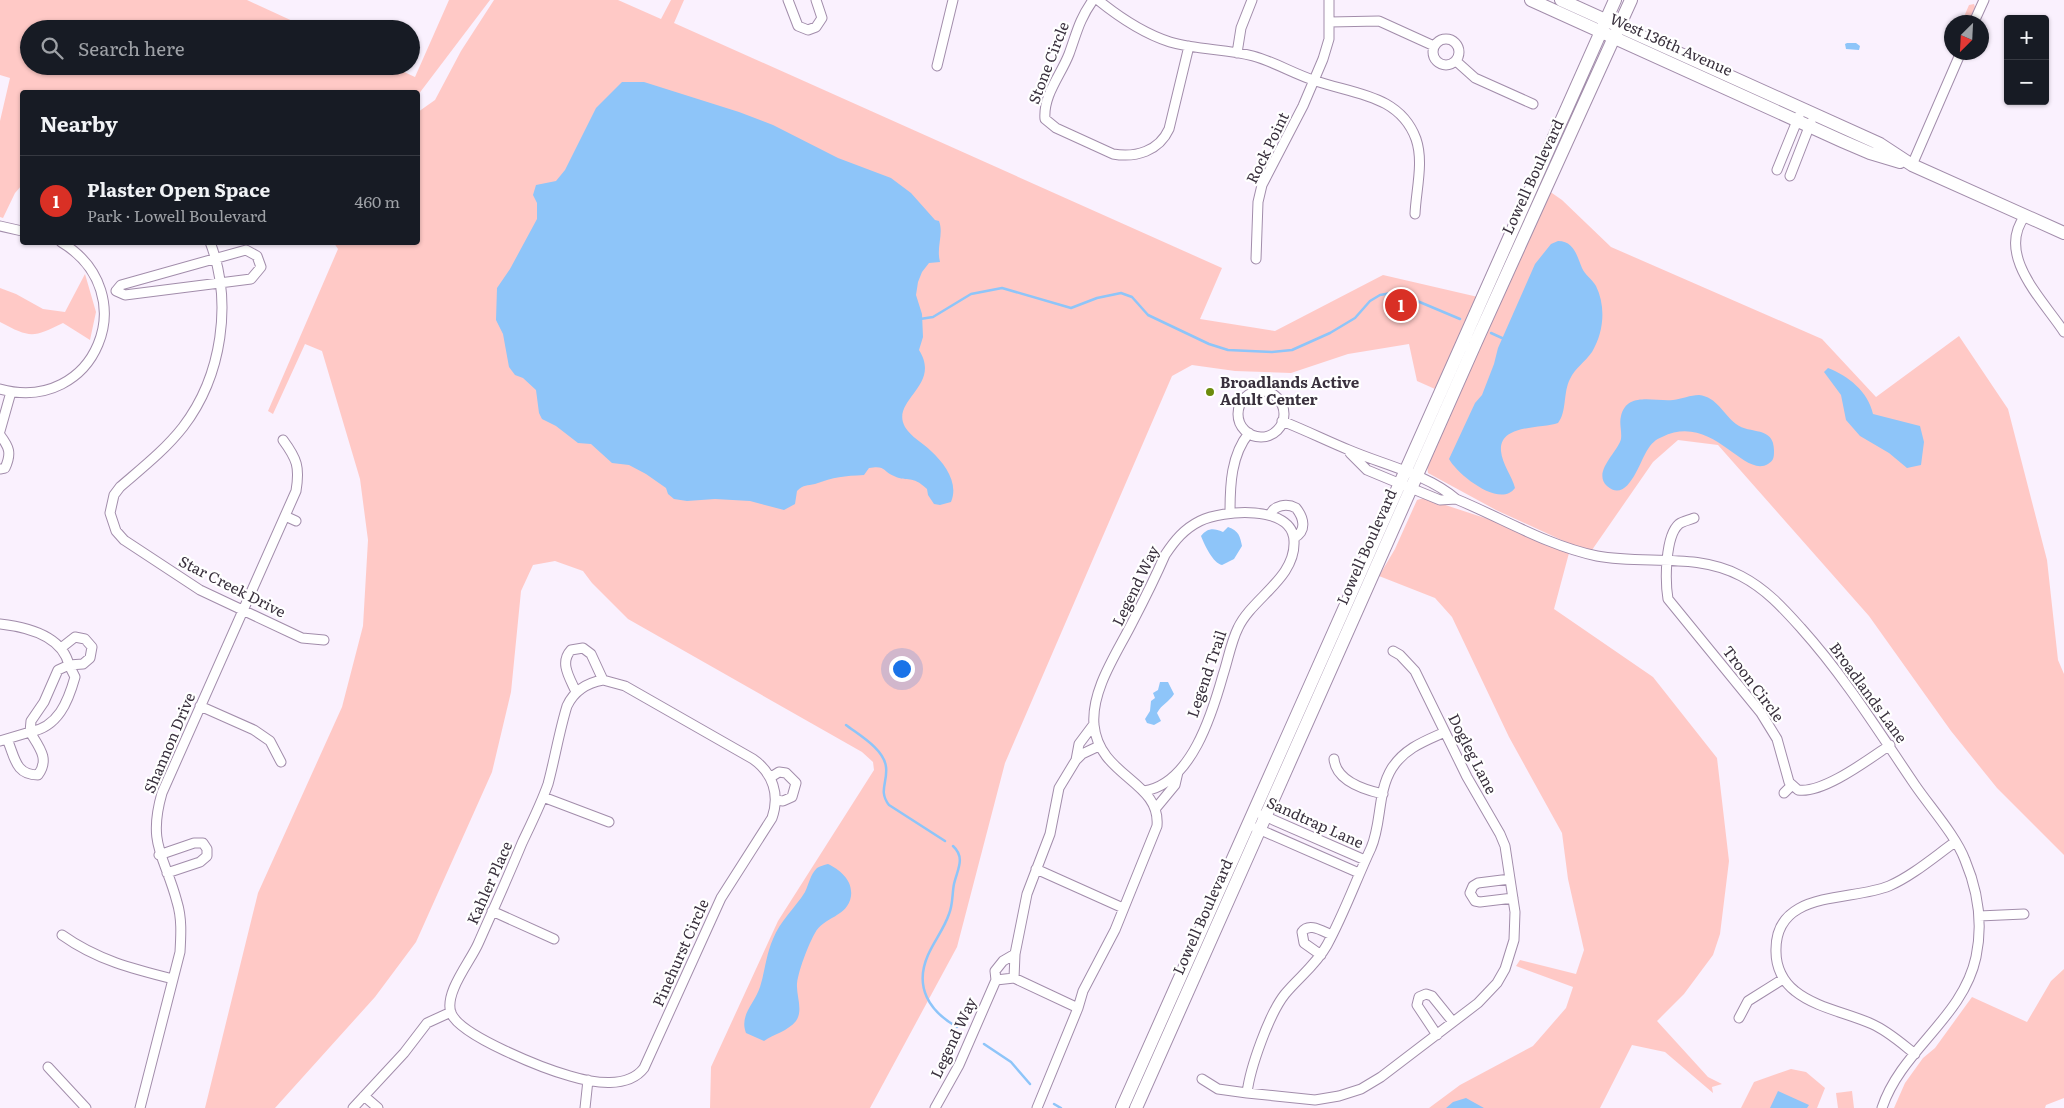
<!DOCTYPE html>
<html lang="en">
<head>
<meta charset="utf-8">
<style>
	:root { --surface:#171b24; --page:#242831; --text:#f1f3f6; --muted:#9ea1a6; --line:#363941; --accent:#d93025 }
	body { margin:0; font-family:Literata,serif; background:var(--page); color:var(--text) }
	.controls { position:absolute; right:15px; top:15px; display:grid; overflow:hidden; border-radius:5px; box-shadow:0 1px 4px #0004 }
	.controls button { width:45px; height:45px; display:grid; place-items:center; padding:0; border:0; border-bottom:1px solid var(--line); background:var(--surface); color:var(--text); font:25px sans-serif }
	.compass { position:absolute; left:1944px; top:15px; width:45px; height:45px; border-radius:50%; background:var(--surface); box-shadow:0 1px 4px #0004; rotate:204deg }
	.you { position:absolute; left:901px; top:668px; width:18px; height:18px; margin:-12px; border:4px solid #fff; border-radius:50%; background:#1a73e8; box-shadow:0 0 0 8px #1a73e833 }
	.badge { display:grid; place-items:center; width:32px; height:32px; border-radius:50%; background:var(--accent); color:#fff; font-size:16px; font-weight:700 }
	.pin { position:absolute; translate:-50% -50%; border:2px solid #fff; box-shadow:0 1px 5px #0006 }
	.list { margin:0; padding:0; list-style:none }
	h2 { display:flex; justify-content:space-between; align-items:center; height:65px; margin:0; padding:0 20px; font-size:21px }
	h2 small { font-size:16px; font-weight:400; color:var(--muted) }
	.list li { display:grid; grid-template-columns:32px 1fr auto; gap:15px; align-items:center; box-sizing:border-box; height:90px; padding:0 20px; border-top:1px solid var(--line) }
	.list b { display:block; font-size:19px; white-space:nowrap }
	.list p { margin:0; font-size:16px; white-space:nowrap; color:var(--muted) }
	.list em { font-size:16px; font-style:normal; color:var(--muted) }
	.icon { flex:none; width:28px; height:28px; fill:none; stroke:currentColor; stroke-width:2; stroke-linecap:round; stroke-linejoin:round }
	.map { position:relative; flex:none; width:2064px; height:1108px; overflow:hidden }
	.search { position:absolute; background:var(--surface); box-shadow:0 1px 4px #0004; left:20px; top:20px; width:400px; height:55px; display:flex; align-items:center; gap:12px; box-sizing:border-box; padding:0 18px; border-radius:28px; color:var(--muted); font-size:19px }
	.panel { position:absolute; background:var(--surface); box-shadow:0 1px 4px #0004; left:20px; top:90px; width:400px; height:155px; border-radius:5px }
	.map>svg:first-child { display:block }
	.green { fill:#ffc9c6 }
	.water { fill:#8ec5f9 }
	.lines { fill:none; stroke-linecap:round; stroke-linejoin:round }
	.stream { stroke:#8ec5f9; stroke-width:2.5 }
	.street-casing { stroke:#a28dab; stroke-width:11 }
	.secondary-casing { stroke:#a28dab; stroke-width:14 }
	.street { stroke:#fff; stroke-width:9 }
	.secondary { stroke:#fff; stroke-width:12 }
	.poi-dot { fill:#6c8b0c; stroke:#fff; stroke-width:2 }
	.labels { text-anchor:middle; stroke-width:4.5; stroke-linejoin:round; paint-order:stroke }
	.street-label { font-size:15px; fill:#39303d; stroke:#fff }
	.poi-label { font-size:15px; font-weight:bold; fill:#39303d; stroke:#fff; text-anchor:start }
</style>
</head>
<body>
<div class="map">
<svg width="2064" height="1108" viewBox="0 0 2064 1108">
	<rect width="100%" height="100%" fill="#faf1fe"/>
	<!-- green -->
	<path class="green" d="M0,0H247L310,29H29V66H391L415,77L449,0H490L418,95V92H22V185L15,193L3,218L0,217V121L10,78L0,75Z
		M494,0H618L661,19L671,0H684L674,23L1222,268L1200,319L1275,331L1383,275L1478,297L1435,389L1417,381L1409,344L1348,354L1291,373L1235,371L1192,365L1172,376L1005,763L957,947L870,1108H710L711,1067L778,921L874,770L873,762L862,752L628,619L592,583L583,571L555,561L533,565L521,591L511,692L492,772L416,942L375,997L275,1108H205L258,893L342,707L363,626L368,540L360,479L322,351L305,344L273,414L268,411L338,249L334,243L418,242V112L435,100L461,51Z
		M1974,4L1975,7L1969,21H1965L1963,19L1969,5Z
		M1549,191L1562,200L1611,247L1822,339L1876,397L1959,336L2008,409L2047,560L2058,660L2064,674V855L1997,788L1951,731L1869,616L1718,445L1678,440L1653,462L1592,550L1570,544L1496,510L1428,473L1427,466Z
		M85,274L96,312L90,340L63,323C33,338 30,338 0,322V288L16,294L43,309L65,312Z
		M1424,498L1491,520L1569,553L1554,609L1653,677L1717,758L1729,861L1720,934L1713,955L1684,994L1657,1021L1708,1077L1722,1084L1712,1087L1713,1093L1665,1052L1632,1045L1600,1108H1429L1460,1085L1533,1046L1566,1008L1573,987L1516,966L1520,960L1576,974L1584,950L1568,879L1562,833L1509,737L1452,617L1435,598L1379,576L1395,549L1417,500Z
		M2064,969V1098L2046,1105L2045,1108H1894L1905,1083L1923,1058L1935,1048L1972,997L2027,1022L2051,981Z
		M1791,1069L1806,1072L1825,1088L1817,1108H1741L1754,1082Z
		M1852,1091L1854,1108H1838L1836,1093Z"/>
	<!-- water -->
	<path class="water" d="M1847,43H1856L1860,46L1859,50L1846,49L1845,44Z
		M622,82H644L739,112L773,125L838,158L891,178L911,193L935,220L939,221C944,234 936,247 940,262L929,263L922,272L918,282L916,295L922,314L923,337L919,350C942,386 890,400 905,427C911,437 923,443 931,451C945,464 959,483 951,502L940,505L934,504L928,495L927,489C911,474 909,483 894,476C882,471 886,465 869,468L864,475C844,476 834,477 815,484C807,486 804,484 797,491L795,504L784,510L750,501L715,499L687,501L674,499L668,494L666,488L646,474L629,465L612,463L591,444L578,443L556,426L542,419L539,413L536,390L523,378L515,375L509,367L503,334L496,320L497,288L510,269L537,219V203L533,195L536,185L556,181L565,170L596,108Z
		M1558,241C1574,241 1577,256 1582,268C1585,275 1592,279 1596,286C1606,306 1604,332 1592,352C1585,362 1575,368 1570,379C1563,392 1567,412 1558,423C1541,429 1499,424 1501,451C1502,464 1512,476 1515,488C1500,509 1457,474 1449,459L1475,403L1482,395L1494,364L1498,348L1535,264L1551,244Z
		M1828,368C1848,376 1868,391 1873,414L1920,426L1924,442L1921,465L1907,468L1889,453L1860,436L1846,420L1841,395L1824,372Z
		M1699,395C1717,397 1723,414 1736,424C1750,435 1775,425 1774,452C1774,458 1773,461 1768,464C1743,479 1713,412 1662,437C1656,439 1651,444 1648,449C1640,460 1628,505 1607,486C1592,472 1618,452 1621,439C1622,431 1619,424 1621,416C1627,391 1655,402 1673,400C1682,399 1690,395 1699,395Z
		M1228,527C1239,531 1240,536 1242,546L1234,559L1222,565C1213,563 1205,546 1201,536C1208,528 1213,528 1223,532Z
		M1160,682H1168L1174,694C1169,702 1162,704 1157,713L1161,721L1154,725L1147,723L1145,719L1150,711L1151,701L1155,698L1153,693L1158,690Z
		M828,864C840,870 853,880 851,896C848,917 823,917 815,933C809,943 796,976 797,987C797,997 803,1011 796,1021C788,1031 774,1034 764,1041L746,1033C739,1015 755,1003 760,987C765,971 766,955 773,939C780,921 795,908 805,892C809,884 810,875 817,868C820,866 824,865 828,864Z
		M1778,1091L1809,1105L1807,1108H1770Z
		M1466,1098L1484,1108H1446L1453,1102Z"/>
	<g class="lines">
		<!-- stream -->
		<path class="stream" d="M920,319L933,317L971,294L1002,288L1071,308L1097,298L1121,293L1132,297L1148,315L1209,344L1228,350L1272,352L1292,350L1330,333L1355,318L1370,301L1380,295L1391,293L1403,295L1460,319
			M1491,333L1502,338
			M846,725C859,735 884,749 886,767C888,782 878,791 889,805L945,841
			M953,846C966,858 957,870 954,884C952,894 953,905 949,914C944,929 934,941 928,955C914,987 929,1011 957,1027
			M984,1044L1011,1062L1030,1084
			M1054,1104L1061,1108"/>
		<!-- street casing -->
		<g class="street-casing">
			<path id="street" d="M788,0L798,26L808,30L816,27L822,18L816,0
				M1093,0C1079,20 1077,32 1069,54C1061,75 1043,95 1045,119L1056,128L1113,154C1136,158 1159,151 1169,129L1189,46
				M1098,0C1119,17 1145,34 1170,42C1197,50 1226,49 1253,56C1275,62 1294,74 1316,81C1354,94 1400,95 1416,139C1424,162 1416,190 1415,214
				M1330,22L1379,21L1434,46
				M1974,22L1984,0
				M1433 52a13 13 0 1 1 26 0a13 13 0 1 1-26 0Z
				M1237,53L1241,28L1252,0
				M1456,61L1475,78L1533,104
				M937,66L953,0
				M1912,165L1961,52
				M1777,170L1799,116
				M1790,176L1811,122
				M2025,216C1995,255 2044,301 2064,332
				M0,226L22,231
				M210,242C233,302 222,376 183,427C165,450 142,468 120,487L114,495L110,513L116,531L124,540L200,590L302,638L324,640
				M246,250L257,256L261,267L251,279L125,295L116,291L121,285Z
				M1256,259L1258,202L1262,185L1303,106L1323,59L1329,39V0
				M0,389C95,415 146,293 61,242
				M1238 414a23 23 0 1 1 46 0a23 23 0 1 1-46 0Z
				M1282,421C1305,430 1327,441 1349,450C1384,465 1427,474 1456,499C1502,518 1548,546 1597,556C1645,565 1696,552 1741,576C1766,589 1783,608 1801,628C1845,677 1879,732 1915,785C1930,807 1956,836 1965,860C1978,891 1983,924 1976,957C1963,1018 1901,1050 1882,1108
				M0,431L11,392
				M0,435C9,447 12,453 5,468L0,469
				M1350,453L1367,470L1391,480L1440,500L1456,499
				M1230,512C1230,485 1231,455 1249,433
				M1270,515C1274,505 1287,503 1296,508C1304,518 1307,531 1294,538
				M285,516L296,521
				M1694,518C1690,520 1683,521 1679,524C1665,536 1665,581 1668,599L1761,713L1777,739L1789,782L1798,790C1823,794 1869,759 1890,745
				M0,624C27,627 62,636 69,665L83,664L90,658L92,647L85,639L75,637L61,648
				M69,665L75,677C68,702 58,727 30,732L31,721L44,702L58,670Z
				M576,692C570,678 559,663 571,650L583,648L591,654L603,680L625,686L753,759C773,773 780,795 772,818L721,898L644,1068C628,1089 593,1083 570,1076C545,1069 460,1036 451,1013C444,993 470,962 478,944C493,910 508,877 522,843C531,824 541,804 548,784C555,758 559,732 567,706C574,691 586,683 603,680
				M200,706L254,730L270,741L281,762
				M1094,724L1079,744L1076,760L1082,754L1099,746
				M0,741L30,732C39,747 50,759 38,775C15,775 15,757 7,739
				M1334,759C1336,781 1365,790 1383,794
				M771,777L779,772L786,773L796,783L792,797L783,801L776,800
				M1784,793L1792,785
				M543,797L609,822
				M1156,808L1175,785L1178,772
				M1262,815L1365,860
				M1256,828L1359,873
				M159,855L194,843H203L207,849V856L200,862L167,873
				M1036,869L1123,908
				M1510,879L1478,883L1473,886L1470,893L1475,901L1480,902L1513,898
				M492,911L554,939
				M1979,916L2024,914
				M62,935C97,960 133,969 173,979
				M1321,955L1304,943L1302,932C1309,922 1322,931 1332,935
				M1014,978L1015,954L1027,894L1050,834L1059,788L1076,760
				M996,980L995,971L1003,961L1015,954
				M1739,1018L1748,1001L1783,979
				M1437,1035L1417,1005L1419,997L1426,994L1432,996L1453,1022
				M1915,1054C1901,1043 1888,1031 1872,1024C1848,1013 1816,1008 1795,991C1783,982 1776,967 1776,952C1774,889 1850,902 1889,886C1912,876 1934,857 1955,842
				M48,1067L86,1108
				M1202,1079L1218,1089L1247,1093L1315,1100L1339,1096L1361,1089L1381,1077L1478,1003L1497,983L1505,969L1514,940L1515,912L1505,846L1500,834L1467,777L1415,671L1400,655L1393,651
				M1247,1093C1250,1068 1269,1014 1285,994C1299,977 1316,965 1327,945C1344,914 1356,880 1371,848C1382,823 1377,792 1392,768C1405,748 1425,741 1445,732
				M364,1096L378,1108
				M140,1108L180,952C181,935 182,918 177,902C165,856 147,845 162,793L296,491C300,467 297,459 283,440
				M353,1108L404,1053L427,1023L451,1012
				M585,1108L588,1080
				M935,1108L959,1065L996,980L1014,978L1078,1008
				M1037,1108L1078,1008L1083,991L1115,930L1157,826C1161,781 1099,777 1094,725C1091,690 1117,653 1132,623C1144,600 1155,578 1165,555C1175,540 1184,529 1200,521C1222,510 1293,504 1294,541C1296,578 1252,598 1238,628C1231,642 1228,660 1223,675C1212,714 1191,784 1144,791"/>
		</g>
		<!-- secondary casing -->
		<g class="secondary-casing">
			<path id="secondary" d="M1531,0L1842,141L1870,153L1900,162
				M1561,0L1880,144L1912,165L2064,233
				M1122,1108L1615,0
				M1136,1108L1476,342L1631,0"/>
		</g>
		<!-- street -->
		<use href="#street" class="street"/>
		<!-- secondary -->
		<use href="#secondary" class="secondary"/>
	</g>
	<!-- markers -->
	<circle class="poi-dot" cx="1210" cy="392" r="5"/>
	<g class="labels">
		<!-- street labels -->
		<g class="street-label">
			<text transform="translate(1671 45) rotate(24)" y="5">West 136th Avenue</text>
			<text transform="translate(1049 63) rotate(-69)" y="5">Stone Circle</text>
			<text transform="translate(1268 148) rotate(-64)" y="5">Rock Point</text>
			<text transform="translate(1533 177) rotate(-65)" y="5">Lowell Boulevard</text>
			<text transform="translate(1367 547) rotate(-66)" y="5">Lowell Boulevard</text>
			<text transform="translate(1136 586) rotate(-64)" y="5">Legend Way</text>
			<text transform="translate(232 587) rotate(27)" y="5">Star Creek Drive</text>
			<text transform="translate(1207 674) rotate(-71)" y="5">Legend Trail</text>
			<text transform="translate(1753 684) rotate(53)" y="5">Troon Circle</text>
			<text transform="translate(1868 693) rotate(54)" y="5">Broadlands Lane</text>
			<text transform="translate(170 743) rotate(-67)" y="5">Shannon Drive</text>
			<text transform="translate(1472 754) rotate(63)" y="5">Dogleg Lane</text>
			<text transform="translate(1315 823) rotate(24)" y="5">Sandtrap Lane</text>
			<text transform="translate(490 883) rotate(-66)" y="5">Kahler Place</text>
			<text transform="translate(1203 917) rotate(-66)" y="5">Lowell Boulevard</text>
			<text transform="translate(681 953) rotate(-66)" y="5">Pinehurst Circle</text>
			<text transform="translate(954 1038) rotate(-65)" y="5">Legend Way</text>
		</g>
		<!-- poi labels -->
		<g class="poi-label">
			<text x="1220" y="388">Broadlands Active<tspan x="1220" dy="17">Adult Center</tspan></text>
		</g>
	</g>
</svg>
<div class="controls">
<button>+</button>
<button>−</button>
</div>
<svg class="compass" viewBox="-18 -18 36 36"><path d="M0-13l5 13h-10z" fill="#e53935"/><path d="M0 13l5-13h-10z" fill="#9ea1a6"/></svg>
<div class="you"></div>
<div class="pin badge" style="left:1401px;top:305px">1</div>
<div class="search"><svg class="icon" aria-label="search" viewBox="0 0 24 24"><circle cx="10" cy="10" r="6"/><path d="M15 15l6 6"/></svg>Search here</div>
<section class="panel">
<h2>Nearby<small></small></h2>
<ul class="list">
<li><span class="badge">1</span><div><b>Plaster Open Space</b><p>Park · Lowell Boulevard</p></div><em>460 m</em></li>
</ul>
</section>
</div>
</body>
</html>
